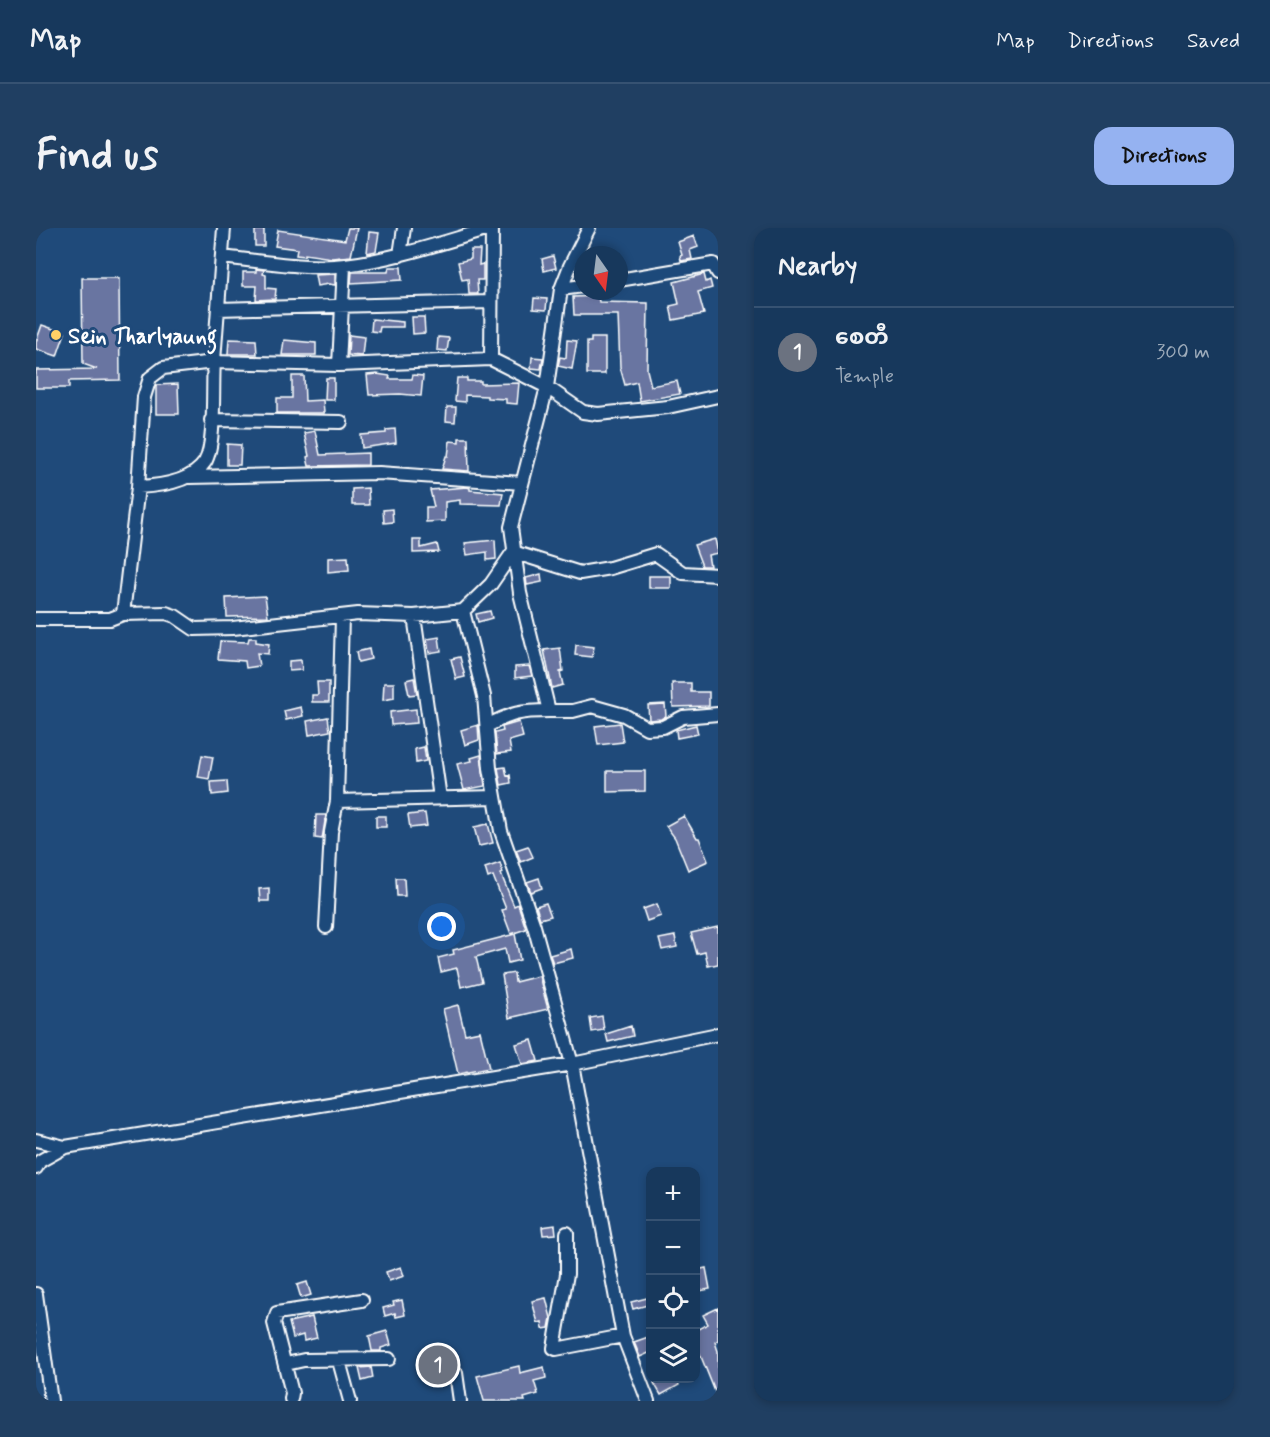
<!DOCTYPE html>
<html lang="en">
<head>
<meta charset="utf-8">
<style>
	:root { --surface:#17385c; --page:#203f62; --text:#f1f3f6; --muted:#9eacbb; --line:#365272; --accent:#95b2f1 }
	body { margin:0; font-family:Mynerve,"Noto Sans Myanmar",sans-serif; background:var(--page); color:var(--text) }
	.controls { position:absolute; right:18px; bottom:18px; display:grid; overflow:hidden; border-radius:12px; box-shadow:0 3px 9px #0003 }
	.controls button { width:54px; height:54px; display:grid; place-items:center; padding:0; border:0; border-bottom:2px solid var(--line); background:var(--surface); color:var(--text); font:30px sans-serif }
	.compass { position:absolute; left:538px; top:18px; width:54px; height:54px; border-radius:50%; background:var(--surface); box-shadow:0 3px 9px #0003; rotate:166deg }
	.you { position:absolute; left:406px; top:699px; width:21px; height:21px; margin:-15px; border:4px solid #fff; border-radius:50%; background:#1a73e8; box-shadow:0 0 0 9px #1a73e833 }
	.badge { display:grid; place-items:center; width:39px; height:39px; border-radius:50%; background:var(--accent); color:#fff; font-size:20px; font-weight:700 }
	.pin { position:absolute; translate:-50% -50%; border:3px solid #fff; box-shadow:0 2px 6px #0006 }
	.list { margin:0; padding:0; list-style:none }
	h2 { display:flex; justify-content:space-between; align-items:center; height:78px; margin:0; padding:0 24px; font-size:26px }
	h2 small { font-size:20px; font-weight:400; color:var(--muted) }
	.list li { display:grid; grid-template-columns:39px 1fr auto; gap:18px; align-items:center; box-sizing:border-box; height:90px; padding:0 24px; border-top:2px solid var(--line) }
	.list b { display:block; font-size:22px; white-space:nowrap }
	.list p { margin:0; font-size:20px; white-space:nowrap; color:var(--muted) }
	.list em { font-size:20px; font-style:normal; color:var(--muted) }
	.icon { flex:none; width:33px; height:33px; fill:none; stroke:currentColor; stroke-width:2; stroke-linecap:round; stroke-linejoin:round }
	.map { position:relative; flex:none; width:682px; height:1173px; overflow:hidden; border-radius:18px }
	header { display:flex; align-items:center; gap:36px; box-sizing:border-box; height:84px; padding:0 30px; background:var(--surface); border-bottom:2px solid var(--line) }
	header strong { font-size:28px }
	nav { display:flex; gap:33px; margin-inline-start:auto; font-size:21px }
	.intro { display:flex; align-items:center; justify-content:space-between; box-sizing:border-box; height:144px; padding:0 36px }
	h1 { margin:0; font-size:42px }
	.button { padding:15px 27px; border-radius:18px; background:var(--accent); color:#111; font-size:21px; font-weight:700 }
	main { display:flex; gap:36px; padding:0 36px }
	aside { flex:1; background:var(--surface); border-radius:18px; box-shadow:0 3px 9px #0003 }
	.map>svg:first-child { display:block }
	.building { fill:#6975a1; stroke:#fff; stroke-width:1.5 }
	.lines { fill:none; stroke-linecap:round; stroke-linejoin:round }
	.minor-casing { stroke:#fff; stroke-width:16 }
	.minor { stroke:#1f4a7a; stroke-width:12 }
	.poi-dot { fill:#ffd166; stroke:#1f4a7a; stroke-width:2 }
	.labels { text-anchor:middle; stroke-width:6; stroke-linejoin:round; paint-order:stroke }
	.poi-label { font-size:22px; font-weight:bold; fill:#fff; stroke:#1f4a7a; text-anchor:start }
</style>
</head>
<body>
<header>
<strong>Map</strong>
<nav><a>Map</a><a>Directions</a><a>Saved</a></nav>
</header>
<div class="intro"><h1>Find us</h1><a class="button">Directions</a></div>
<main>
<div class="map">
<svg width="682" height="1173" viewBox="0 0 682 1173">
	<rect width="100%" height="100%" fill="#1f4a7a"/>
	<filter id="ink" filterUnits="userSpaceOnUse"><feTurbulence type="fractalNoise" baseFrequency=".0167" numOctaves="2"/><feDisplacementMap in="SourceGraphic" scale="12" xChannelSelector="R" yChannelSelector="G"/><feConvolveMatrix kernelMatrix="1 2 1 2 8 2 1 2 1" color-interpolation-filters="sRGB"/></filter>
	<g filter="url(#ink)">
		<!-- building -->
		<path class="building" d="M312,0H321L315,28L296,30L269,26V28L260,27L261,21L239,18L242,2L309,12Z
			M219,2H228V18H219Z
			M333,4L343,5L340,23L331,25Z
			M658,8L662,19L654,22L656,31L645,33L644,28L646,27L642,14Z
			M435,22H444L443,37L447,36V52H441L442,66H433L432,51L426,52L422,34L435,31Z
			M517,28L520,40L508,43L506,31Z
			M353,39H365L366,52L315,55L316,44H352Z
			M220,41L228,42L227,46L230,47V60L240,61L239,71L220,72L221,58H207V44H220Z
			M299,46V57L293,56L281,58L279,47Z
			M668,46L670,54L674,52L676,60L662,64L668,86L637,92L634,78L643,76L638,54Z
			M46,50H83L84,152L33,153V160H0V142L61,141L47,136Z
			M562,68L563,74L612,75L611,142L615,158L641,153L644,166L604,173L601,154L589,157L584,139L582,87H538L537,69Z
			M498,70L511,71L510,82L497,81Z
			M376,89H388L389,105L377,106Z
			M336,91L367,94V99H344L343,104L335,103Z
			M6,97L29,105L21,128L0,121V114Z
			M313,107L328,109L326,128L312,127Z
			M402,109L413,110L411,123L401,122Z
			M555,110H569V146H551V114H555Z
			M193,111L220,112L221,126H192Z
			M248,112L280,115V127H246Z
			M531,112L541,113L536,141L522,138L524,129L530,130Z
			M496,129L507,130L505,141L495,140Z
			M341,146L354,148L353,151H376L377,147L387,148L385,168L364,166L333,167L331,147Z
			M256,148H268L269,173L287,172L288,185H241V170H256Z
			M290,150H298V172H289Z
			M421,150H431V153H445V156L483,155L481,176L470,175V171L451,170V168L429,167V174L419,173Z
			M142,156L143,186H120V157Z
			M411,179H420L419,194L410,193Z
			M359,201L360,215L326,220L325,207L350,205V202Z
			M279,203L284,227L332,225V237L273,238L271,229L273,228L268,205Z
			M423,210H432L433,243L406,241L410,228H412L414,213L423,214Z
			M191,216L205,217L204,237H191Z
			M431,259L434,260V262L467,265L465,277L424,276V272L409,274V293L390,294V279H398L394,262Z
			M332,260L333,277H316V261Z
			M356,281L357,294L348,295L347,282Z
			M679,311L682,325L672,327L674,338H666L658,317Z
			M377,312H385V320L401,316L403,324L377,325Z
			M459,312L460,331L451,332V324L431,327L429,315Z
			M312,329L313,342L292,344V330Z
			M505,346L506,354L491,357L490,350Z
			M613,348H635V360H613Z
			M229,368L232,388L191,389L190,370Z
			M454,383L456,390L442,394L440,386Z
			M403,409L405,423L393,425L391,411Z
			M213,410H220V414L233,416L232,426L221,425L223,438L210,440L209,433L182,431L184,413L212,414Z
			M540,417L558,419L556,429L539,427Z
			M524,420L527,443L524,444L527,457L516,460L508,422Z
			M333,421L335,431L322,434L320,424Z
			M424,429L429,449L420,451L415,431Z
			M265,432L266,442L253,443V433Z
			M493,438L496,448L479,450V439Z
			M378,450L381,466L373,467L370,452Z
			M281,454H293V474H276V467H282Z
			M348,455H358V470L347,472Z
			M636,455H655V464H673V478L637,479Z
			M629,476L630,488L625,491L613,492L612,477Z
			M265,479L267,488L250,492L248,483Z
			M380,481L381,495L355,497L354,484Z
			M292,489L294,503L273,507L271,493Z
			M483,494L487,509L473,513L475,524L461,526L459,505L467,503L466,499Z
			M584,495L587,514L562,517L559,498Z
			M442,497L443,512L429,517L425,502Z
			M660,497L662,506L641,510L640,502Z
			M388,519L390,533L380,535L379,521Z
			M166,527L177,529L173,551L162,549Z
			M445,527L449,558L428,562L421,536L436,533L435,530Z
			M469,539L471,548L474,547L475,555L465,557L462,540Z
			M571,543H609V563L571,564Z
			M191,553L192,565L176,567L175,554Z
			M389,585L391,598L374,600L372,587Z
			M280,587H290L286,611L279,610Z
			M340,588H350V599H340Z
			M648,588L661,610H663L672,633L652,642L639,610L630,598Z
			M452,596L457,615L443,618L438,599Z
			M492,618L497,629L485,634L480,622Z
			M464,635L467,645L465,646L478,678L482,676L490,701L475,706L466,682L470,681L457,648L452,650L449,640Z
			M360,650H368L369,668H361Z
			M503,650L506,660L495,664L491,654Z
			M233,660V673H224L223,661Z
			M510,675L515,688L504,691L500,678Z
			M621,676L625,688L611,693L607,681Z
			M682,699V736L672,738L669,724L661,726L655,705Z
			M479,706L484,732L472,735L469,721L440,729L446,754L425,759L421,740L405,744L402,730L418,726L417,722Z
			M639,708L641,719L626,722L623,711Z
			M535,721L537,730L517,735L514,727Z
			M478,745L479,754L503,748L512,781L473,790L466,747Z
			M422,777L429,806L444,803L453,840L422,846L407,781Z
			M566,788L568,802L556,804L554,790Z
			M595,798L597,808L572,814L570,806Z
			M496,812L502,833L486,836L480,816Z
			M519,997L520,1006L507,1007L506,999Z
			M365,1039L368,1048L353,1053L350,1044Z
			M670,1040L674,1061L663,1063L660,1042Z
			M271,1054L275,1067L265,1070L261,1057Z
			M615,1069V1076L597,1081L595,1074Z
			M510,1070L515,1090L513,1100L507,1101L506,1094L502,1095L496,1073Z
			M366,1072L369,1087L360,1089L359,1085L349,1088L347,1080L358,1077L357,1074Z
			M682,1080V1112L679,1114L682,1123V1171L660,1116V1102L672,1096L667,1087Z
			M276,1089L281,1110L268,1113L267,1107L257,1110L253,1094Z
			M351,1103L355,1117L345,1120V1123H336L333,1108Z
			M615,1108V1124L604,1129L598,1114Z
			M483,1138L484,1145L508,1139L510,1150L498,1153L502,1166L488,1170L489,1173H448L441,1148Z
			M335,1139L337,1150L326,1153L323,1140Z
			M627,1150H640L643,1157L625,1167L618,1155Z"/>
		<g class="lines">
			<!-- minor casing -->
			<g class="minor-casing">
				<path id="minor" d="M364,27L368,0
					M186,29C223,33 274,42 309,37C359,31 408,14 456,0
					M583,52L677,36L682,45
					M525,61L547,58
					M182,81L455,74
					M455,131L456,0
					M303,137L308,38
					M175,192L305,194
					M153,249L343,245L486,255
					M102,259L108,169L114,150L127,140L178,134L303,137L455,131L511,159L547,184L562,186L632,179L682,168
					M87,386L130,385L139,388L158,401L197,400L322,386L378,388L427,383
					M378,388L404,570
					M0,391H74L87,386L102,259C124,258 156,254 169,234C180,216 176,156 178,133C181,89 185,45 188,0
					M513,483H537L556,478L588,487L611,500L627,499L647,489L682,486
					M451,498C475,485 485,483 513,483L484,365L475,299L511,159L525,61L534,38L553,0
					M301,573L459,569
					M290,699L295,604L301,573L306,389
					M0,912L29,919
					M0,940L4,933L29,919L536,836L682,806
					M531,1005V1046L518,1120L520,1121L587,1108
					M0,1066L15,1173
					M303,1133L314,1173
					M250,1136L268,1132L353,1131
					M420,1145L424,1173
					M255,1171L256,1165L238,1095L241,1085L326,1072
					M612,1173L587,1108L536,836L498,698L465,603L454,540L448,468L427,383L455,356L477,324L544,345L574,340L620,326L647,345L682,347"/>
			</g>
			<!-- minor -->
			<use href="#minor" class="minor"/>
		</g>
	</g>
	<!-- markers -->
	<circle class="poi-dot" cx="20" cy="107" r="6"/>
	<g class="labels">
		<!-- poi labels -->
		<g class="poi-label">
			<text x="32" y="115">Sein Tharlyaung</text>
		</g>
	</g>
</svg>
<div class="controls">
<button>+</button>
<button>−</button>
<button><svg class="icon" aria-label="locate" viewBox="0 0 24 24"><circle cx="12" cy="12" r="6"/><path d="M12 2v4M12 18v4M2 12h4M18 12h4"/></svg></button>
<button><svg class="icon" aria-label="layers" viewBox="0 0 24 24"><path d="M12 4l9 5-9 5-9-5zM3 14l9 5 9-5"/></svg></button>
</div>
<svg class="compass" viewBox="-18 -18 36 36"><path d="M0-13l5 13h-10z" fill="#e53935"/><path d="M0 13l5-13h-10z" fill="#9eacbb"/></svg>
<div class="you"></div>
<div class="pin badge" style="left:402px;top:1137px;background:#6b7280">1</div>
</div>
<aside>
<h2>Nearby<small></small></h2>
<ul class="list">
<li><span class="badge" style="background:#6b7280">1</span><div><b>စေတီ</b><p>Temple</p></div><em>300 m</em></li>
</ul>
</aside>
</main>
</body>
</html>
